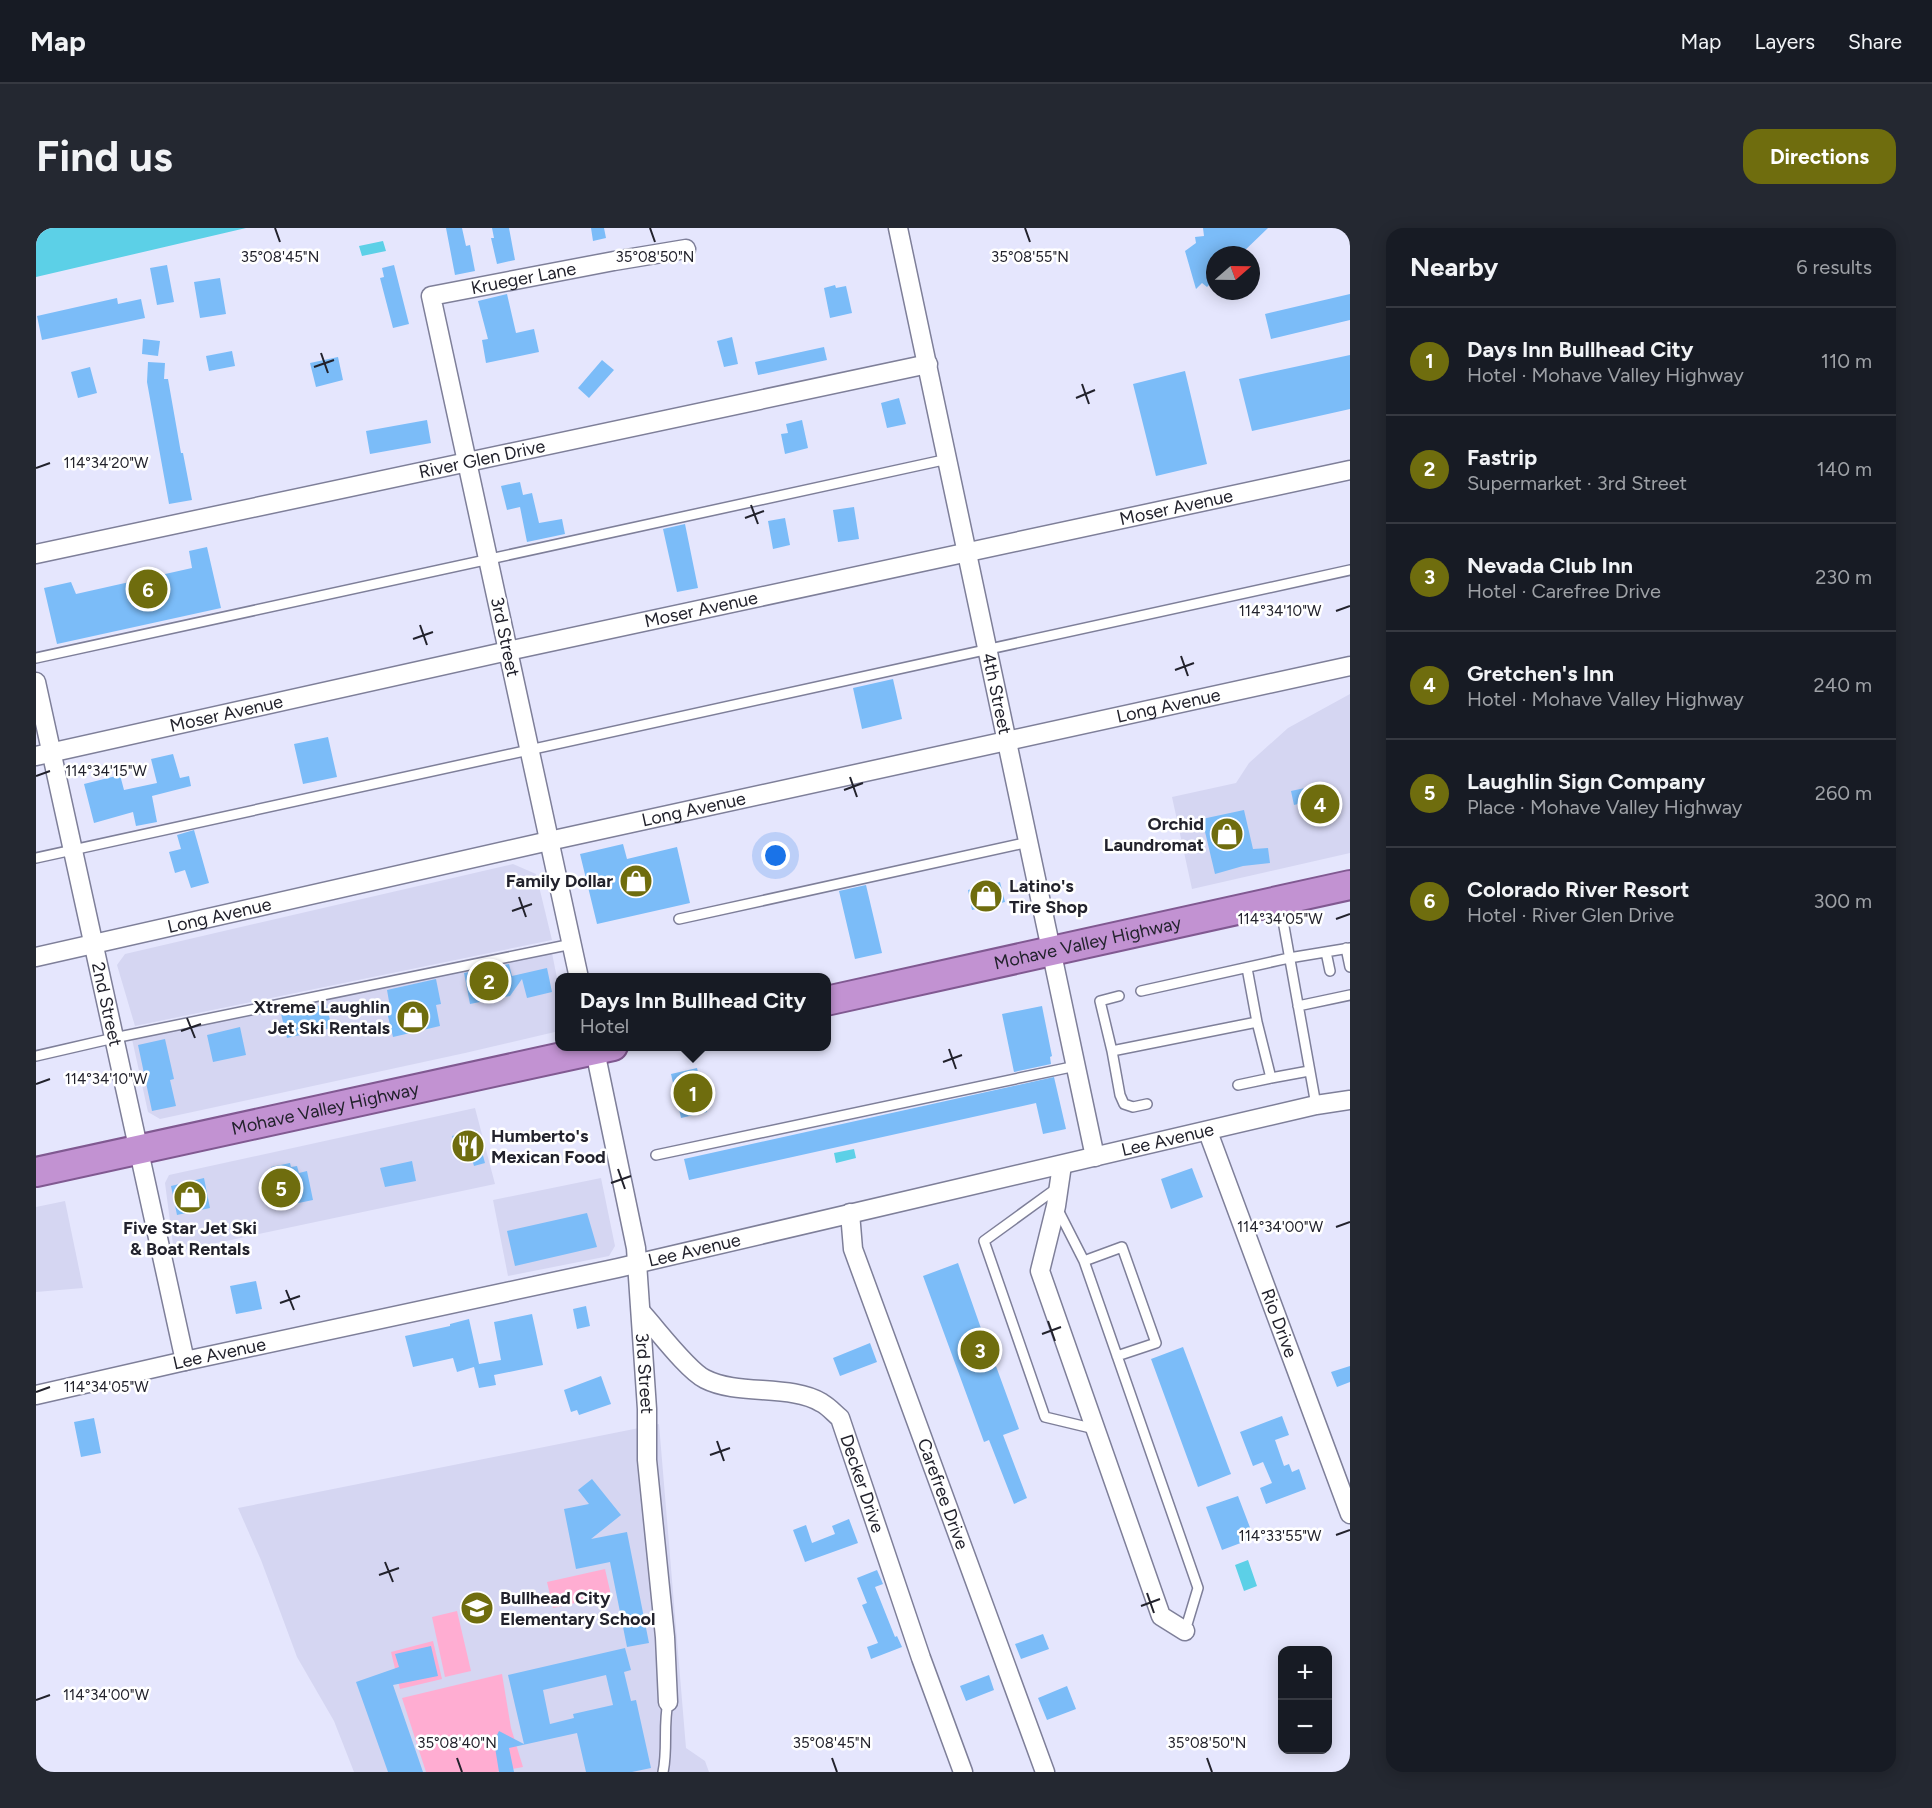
<!DOCTYPE html>
<html lang="en">
<head>
<meta charset="utf-8">
<style>
	:root { --surface:#171b24; --page:#242831; --text:#f1f3f6; --muted:#9ea1a6; --line:#363941; --accent:#6f6d0e }
	body { margin:0; font-family:Figtree,sans-serif; background:var(--page); color:var(--text) }
	.controls { position:absolute; right:18px; bottom:18px; display:grid; overflow:hidden; border-radius:12px; box-shadow:0 3px 15px #0003 }
	.controls button { width:54px; height:54px; display:grid; place-items:center; padding:0; border:0; border-bottom:2px solid var(--line); background:var(--surface); color:var(--text); font:30px sans-serif }
	.compass { position:absolute; left:1170px; top:18px; width:54px; height:54px; border-radius:50%; background:var(--surface); box-shadow:0 3px 15px #0003; rotate:70deg }
	.you { position:absolute; left:740px; top:628px; width:21px; height:21px; margin:-15px; border:4px solid #fff; border-radius:50%; background:#1a73e8; box-shadow:0 0 0 9px #1a73e833 }
	.badge { display:grid; place-items:center; width:39px; height:39px; border-radius:50%; background:var(--accent); color:#fff; font-size:20px; font-weight:700 }
	.pin { position:absolute; translate:-50% -50%; border:3px solid #fff; box-shadow:0 2px 6px #0006 }
	.popup { position:absolute; left:519px; top:745px; width:276px; height:78px; box-sizing:border-box; display:grid; place-content:center; border-radius:12px; background:var(--surface); filter:drop-shadow(0 2px 4px #0005); font-size:20px; white-space:nowrap; color:var(--muted) }
	.popup b { font-size:22px; color:var(--text) }
	.popup::after { content:''; position:absolute; left:50%; top:100%; margin-left:-12px; border:12px solid transparent; border-top-color:var(--surface) }
	.list { margin:0; padding:0; list-style:none }
	h2 { display:flex; justify-content:space-between; align-items:center; height:78px; margin:0; padding:0 24px; font-size:26px }
	h2 small { font-size:20px; font-weight:400; color:var(--muted) }
	.list li { display:grid; grid-template-columns:39px 1fr auto; gap:18px; align-items:center; box-sizing:border-box; height:108px; padding:0 24px; border-top:2px solid var(--line) }
	.list b { display:block; font-size:22px; white-space:nowrap }
	.list p { margin:0; font-size:20px; white-space:nowrap; color:var(--muted) }
	.list em { font-size:20px; font-style:normal; color:var(--muted) }
	.map { position:relative; flex:none; width:1314px; height:1544px; overflow:hidden; border-radius:18px }
	header { display:flex; align-items:center; gap:36px; box-sizing:border-box; height:84px; padding:0 30px; background:var(--surface); border-bottom:2px solid var(--line) }
	header strong { font-size:28px }
	nav { display:flex; gap:33px; margin-inline-start:auto; font-size:21px }
	.intro { display:flex; align-items:center; justify-content:space-between; box-sizing:border-box; height:144px; padding:0 36px }
	h1 { margin:0; font-size:42px }
	.button { padding:15px 27px; border-radius:18px; background:var(--accent); color:#fff; font-size:21px; font-weight:700 }
	main { display:flex; gap:36px; padding:0 36px }
	aside { flex:1; background:var(--surface); border-radius:18px; box-shadow:0 3px 15px #0003 }
	.map>svg:first-child { display:block }
	.built { fill:#d5d6f2 }
	.green { fill:#ffadd2 }
	.water { fill:#5cd0e7 }
	.building { fill:#7bbcf8; fill-rule:evenodd }
	.lines { fill:none; stroke-linecap:round; stroke-linejoin:round }
	.service-casing { stroke:#7e7f99; stroke-width:12 }
	.minor-casing { stroke:#7e7f99; stroke-width:21 }
	.trunk-casing { stroke:#805991; stroke-width:32 }
	.service { stroke:#fff; stroke-width:9 }
	.minor { stroke:#fff; stroke-width:18 }
	.trunk { stroke:#c292d2; stroke-width:28 }
	.ticks { fill:none; stroke:#22222c; stroke-width:2 }
	.labels { text-anchor:middle; stroke-width:5; stroke-linejoin:round; paint-order:stroke }
	.street-label { font-size:18px; fill:#22222c; stroke:#fff }
	.poi-label { font-size:18px; font-weight:bold; fill:#22222c; stroke:#fff; text-anchor:end }
	.ticks-label { font-size:15px; text-anchor:middle; fill:#22222c; stroke:#fff; stroke-width:5; stroke-linejoin:round; paint-order:stroke }
</style>
</head>
<body>
<header>
<strong>Map</strong>
<nav><a>Map</a><a>Layers</a><a>Share</a></nav>
</header>
<div class="intro"><h1>Find us</h1><a class="button">Directions</a></div>
<main>
<div class="map">
<svg width="1314" height="1544" viewBox="0 0 1314 1544">
	<rect width="100%" height="100%" fill="#e5e6fd"/>
	<!-- built -->
	<path class="built" d="M1314,466V625L1156,661L1136,569L1200,555L1213,535L1252,500Z
		M477,636L500,646L516,712L99,798L81,737L89,726Z
		M516,725L523,760V803L429,825L124,891L112,884L96,811Z
		M439,880L459,956L138,1024L129,955L133,947Z
		M565,950L579,1018L573,1028L472,1048L457,972Z
		M29,973L47,1060L0,1064V979Z
		M623,1196L650,1520L669,1533L673,1544H318L298,1493L261,1429L225,1332L202,1280Z"/>
	<!-- green -->
	<path class="green" d="M569,1341L575,1367L517,1380L511,1354Z
		M421,1383L435,1443L409,1449L396,1389Z
		M397,1413L406,1451L364,1461L355,1424Z
		M466,1446L475,1500L487,1539L460,1544H390L366,1470Z"/>
	<!-- water -->
	<path class="water" d="M0,0H210L0,49Z
		M347,13L350,23L326,28L323,18Z
		M818,921L820,930L800,935L798,925Z
		M1212,1332L1221,1358L1208,1363L1199,1337Z"/>
	<!-- building -->
	<path class="building" d="M410,0H426L430,18L434,17L439,43L419,47Z
		M456,0H473L479,32L461,36L455,10H458Z
		M555,0H568L570,10L557,13Z
		M1167,0H1232L1204,27H1179V51L1171,59L1166,55L1160,61L1149,23L1160,15L1159,9L1168,8Z
		M131,37L138,74L121,77L114,40Z
		M358,37L373,96L357,100L344,50L348,49L346,40Z
		M184,50L190,86L164,90L158,54Z
		M799,57L800,60L810,58L816,85L794,90L788,60Z
		M471,66L480,105L498,101L503,124L450,135L446,112L452,111L442,73Z
		M1314,66V92L1235,111L1229,86Z
		M81,70L82,76L105,71L109,90L6,112L1,88Z
		M696,109L702,136L688,139L681,113Z
		M107,111L124,113L122,128L106,126Z
		M788,119L791,132L722,147L719,134Z
		M196,123L199,138L173,143L170,128Z
		M1314,127V181L1216,203L1203,151Z
		M302,129L307,152L280,159L274,135Z
		M566,132L578,142L553,170L542,160Z
		M112,134L129,135L128,151H132L145,225H147L156,272L133,276L111,154Z
		M54,139L61,165L42,170L35,144Z
		M1149,143L1171,236L1120,248L1097,156Z
		M863,170L870,196L851,200L845,175Z
		M391,192L395,215L334,226L330,203Z
		M766,192L772,220L749,226L745,206L752,205L750,196Z
		M484,254L487,267L496,265L503,295L526,291L529,306L491,314L484,279L471,282L465,258Z
		M818,279L823,311L802,314L797,282Z
		M749,290L754,317L737,321L732,293Z
		M649,296L662,360L641,364L627,301Z
		M171,319L185,380L21,416L8,360L35,354L40,366L156,340L153,323Z
		M857,451L866,491L826,501L817,460Z
		M292,509L301,549L267,556L258,516Z
		M137,526L144,550L153,548L155,558L116,568L121,594L100,598L97,584L58,595L48,556L84,547L88,562L121,555L115,531Z
		M1292,555L1300,591L1276,597L1270,574L1258,577L1255,563Z
		M1208,582L1217,621L1232,620L1234,635L1207,638L1179,646L1166,591Z
		M158,602L173,655L155,660L149,642L139,645L133,624L145,621L141,607Z
		M587,616L591,631L641,619L654,675L561,696L544,626Z
		M964,654L969,674L936,682L932,662Z
		M830,657L846,725L819,731L803,663Z
		M473,736L476,748L511,740L516,764L491,770L486,751L474,768L434,776L428,745Z
		M400,751L405,776L400,777L404,798L357,809L350,780L354,779L351,762Z
		M290,776L296,800L251,810L245,786Z
		M1006,778L1016,828L1014,829L1015,836L978,844L966,786Z
		M204,799L210,827L177,834L171,807Z
		M129,811L138,851L134,852L140,878L116,883L102,817Z
		M661,840L671,884L645,890L635,846Z
		M1018,849L1030,901L1007,906L1000,875L653,952L648,931Z
		M440,902L449,935L438,938L435,928L422,931L416,908Z
		M376,933L380,953L349,959L344,940Z
		M254,935L255,939L261,938L263,945L271,943L277,972L243,979L235,939Z
		M1156,940L1167,969L1135,981L1125,951Z
		M168,950L174,980L141,987L135,958Z
		M551,985L561,1019L479,1038L471,1003Z
		M922,1035L947,1106L953,1103L962,1128L957,1130L983,1201L967,1207L991,1270L978,1276L953,1212L948,1214L887,1048Z
		M220,1053L226,1081L200,1086L194,1058Z
		M550,1078L554,1098L541,1101L537,1081Z
		M496,1086L507,1137L458,1147L460,1157L443,1160L438,1139L421,1144L417,1130L377,1139L369,1108L414,1098V1096L433,1091L443,1136L465,1132L458,1094Z
		M834,1115L841,1134L804,1148L797,1130Z
		M1147,1119L1195,1246L1162,1259L1115,1131Z
		M1314,1138V1154L1301,1159L1295,1144Z
		M565,1148L575,1176L543,1187L541,1182L535,1184L528,1162Z
		M1246,1188L1253,1207L1239,1212L1248,1238L1253,1236L1256,1244L1263,1241L1270,1261L1230,1276L1224,1260L1236,1255L1227,1234L1217,1238L1204,1204Z
		M58,1190L65,1225L45,1229L38,1194Z
		M556,1251L585,1287L555,1311L591,1304L613,1415L591,1419L574,1334L540,1341L528,1281L553,1276L542,1262Z
		M1202,1268L1218,1310L1186,1322L1170,1279Z
		M813,1291L822,1315L769,1334L757,1302L770,1297L776,1315L799,1306L796,1298Z
		M841,1342L847,1356L839,1359L859,1409L861,1408L866,1419L835,1431L831,1419L842,1415L826,1377L831,1375L821,1350Z
		M1007,1406L1013,1421L985,1431L979,1416Z
		M395,1418L402,1448L357,1457L387,1544H352L320,1454L363,1439L359,1426Z
		M589,1420L595,1442L588,1444L595,1473L600,1472L615,1540L596,1544H550L541,1505L473,1520L478,1544H463L458,1513L463,1503L488,1516L472,1447ZM570,1447L577,1477L537,1486L538,1490L514,1496L507,1462Z
		M953,1447L958,1462L930,1473L924,1458Z
		M1031,1458L1040,1481L1011,1492L1002,1470Z"/>
	<g class="lines">
		<!-- service casing -->
		<g class="service-casing">
			<path id="service" d="M0,430L912,231
				M0,630L1314,342
				M1244,676L1280,877
				M643,691L993,614
				M1310,720L1314,739
				M1290,724L1294,743
				M1211,740L1221,794
				M1105,763L1253,730L1314,720
				M1083,768L1064,773L1076,823L1084,867L1088,876L1097,879L1111,876
				M1262,778L1314,767
				M1076,823L1221,794L1235,850L1273,843
				M0,828L78,810L536,716
				M1202,857L1235,850
				M620,927L1040,838
				M1021,960L948,1013L1009,1189L1059,1201
				M1021,980L1048,1033L1162,1360L1149,1403
				M1048,1033L1086,1019L1120,1115L1081,1128
				M627,1544C632,1521 627,1498 632,1474"/>
		</g>
		<!-- minor casing -->
		<g class="minor-casing">
			<g id="minor">
				<path id="s1" d="M862,0L1059,929"/>
				<path id="s2" d="M0,326L892,136"/>
				<path id="s3" d="M0,454L149,1133"/>
				<path id="s4" d="M0,528L472,423L1314,242"/>
				<path id="s5" d="M0,729L513,613L1314,438"/>
				<path id="s6" d="M543,750L395,68L578,33L650,21"/>
				<path id="s7" d="M558,818L600,1020L611,1181V1232L629,1409L632,1474"/>
				<path id="s8" d="M1172,904L1314,1286"/>
				<path d="M1026,937L1020,978L1004,1043L1125,1388L1149,1403"/>
				<path id="s9" d="M814,985L817,1021L1009,1544"/>
				<path id="s10" d="M605,1084C620,1100 651,1142 669,1151C702,1168 755,1156 786,1175C793,1179 798,1185 804,1190L885,1430L927,1544"/>
				<path id="s11" d="M0,1167L149,1133L582,1040L1280,877L1314,872"/>
			</g>
		</g>
		<!-- trunk casing -->
		<g class="trunk-casing">
			<g id="trunk">
				<path id="s12" d="M790,773L1314,657"/>
				<path id="s13" d="M0,944L577,818"/>
			</g>
		</g>
		<!-- service -->
		<use href="#service" class="service"/>
		<!-- minor -->
		<use href="#minor" class="minor"/>
		<!-- trunk -->
		<use href="#trunk" class="trunk"/>
	</g>
	<!-- ticks -->
	<path class="ticks" d="M239,0L244,14M614,0L619,14M989,0L994,14M285,125L292,145M278,139L298,132M1046,156L1053,176M1040,170L1059,162M0,240L14,235M715,277L722,296M709,290L728,283M1300,383L1314,378M384,397L391,417M377,411L397,404M1145,428L1152,448M1139,442L1158,435M0,548L14,543M814,549L821,569M808,562L827,555M483,669L490,689M476,683L496,676M1300,691L1314,686M151,790L159,810M145,803L165,796M913,821L920,841M907,834L926,827M0,856L14,851M582,941L589,961M575,955L595,948M1300,999L1314,994M250,1062L258,1082M244,1075L264,1068M1012,1093L1019,1113M1006,1106L1025,1099M0,1164L14,1159M681,1213L688,1233M674,1227L694,1220M1300,1307L1314,1302M349,1334L357,1354M343,1347L363,1340M1111,1365L1118,1385M1105,1378L1124,1371M0,1472L14,1467M421,1530L426,1544M796,1530L801,1544M1171,1530L1176,1544"/>
	<!-- icons -->
	<defs>
		<g id="shop-disc" transform="scale(1.725)"><circle r="9.5" fill="#6f6d0e" stroke="#fff"/><path d="M-5-2.5h2.3a2.7 3.5 0 0 1 5.4 0H5L5.5 6h-11ZM-1.5-2.5h3a1.5 2.3 0 0 0-3 0Z" fill="#fff"/></g>
		<g id="restaurant-disc" transform="scale(1.725)"><circle r="9.5" fill="#6f6d0e" stroke="#fff"/><path d="M-5-6h1v4h1v-4h1v4h1v-4h1v5L-1.5 .5V6h-2V.5L-5-1ZM5-6V6H3V1.5H1.5Q1.5-4 5-6Z" fill="#fff"/></g>
		<g id="school-disc" transform="scale(1.725)"><circle r="9.5" fill="#6f6d0e" stroke="#fff"/><path d="M0-5L7-2L0 1L-7-2ZM-4 1L0 2.5L4 1V4Q0 6-4 4Z" fill="#fff"/></g>
	</defs>
	<g fill-rule="evenodd">
		<use href="#shop-disc" x="1191" y="606"/>
		<use href="#shop-disc" x="600" y="653"/>
		<use href="#shop-disc" x="950" y="668"/>
		<use href="#shop-disc" x="377" y="789"/>
		<use href="#restaurant-disc" x="432" y="918"/>
		<use href="#shop-disc" x="154" y="969"/>
		<use href="#school-disc" x="441" y="1380"/>
	</g>
	<g class="labels">
		<!-- street labels -->
		<g class="street-label">
			<text dy="6" stroke="none"><textPath href="#s6" startOffset="792">Krueger Lane</textPath></text>
			<text dy="6" stroke="none"><textPath href="#s2" startOffset="456">River Glen Drive</textPath></text>
			<text dy="6" stroke="none"><textPath href="#s4" startOffset="1167">Moser Avenue</textPath></text>
			<text dy="6" stroke="none"><textPath href="#s4" startOffset="681">Moser Avenue</textPath></text>
			<text transform="translate(469 409) rotate(78)" y="6">3rd Street</text>
			<text dy="6" stroke="none"><textPath href="#s1" startOffset="476">4th Street</textPath></text>
			<text dy="6" stroke="none"><textPath href="#s5" startOffset="1160">Long Avenue</textPath></text>
			<text dy="6" stroke="none"><textPath href="#s4" startOffset="195">Moser Avenue</textPath></text>
			<text dy="6" stroke="none"><textPath href="#s5" startOffset="674">Long Avenue</textPath></text>
			<text dy="6" stroke="none"><textPath href="#s5" startOffset="188">Long Avenue</textPath></text>
			<text dy="6" stroke="none"><textPath href="#s12" startOffset="268">Mohave Valley Highway</textPath></text>
			<text dy="6" stroke="none"><textPath href="#s3" startOffset="330">2nd Street</textPath></text>
			<text dy="6" stroke="none"><textPath href="#s13" startOffset="296">Mohave Valley Highway</textPath></text>
			<text dy="6" stroke="none"><textPath href="#s11" startOffset="1160">Lee Avenue</textPath></text>
			<text dy="6" stroke="none"><textPath href="#s11" startOffset="674">Lee Avenue</textPath></text>
			<text dy="6" stroke="none"><textPath href="#s8" startOffset="204">Rio Drive</textPath></text>
			<text dy="6" stroke="none"><textPath href="#s11" startOffset="188">Lee Avenue</textPath></text>
			<text dy="6" stroke="none"><textPath href="#s7" startOffset="332">3rd Street</textPath></text>
			<text dy="6" stroke="none"><textPath href="#s10" startOffset="306">Decker Drive</textPath></text>
			<text dy="6" stroke="none"><textPath href="#s9" startOffset="297">Carefree Drive</textPath></text>
		</g>
		<!-- poi labels -->
		<g class="poi-label">
			<text x="1168" y="602">Orchid<tspan x="1168" dy="21">Laundromat</tspan></text>
			<text x="577" y="659">Family Dollar</text>
			<text x="973" y="664" text-anchor="start">Latino's<tspan x="973" dy="21">Tire Shop</tspan></text>
			<text x="354" y="785">Xtreme Laughlin<tspan x="354" dy="21">Jet Ski Rentals</tspan></text>
			<text x="455" y="914" text-anchor="start">Humberto's<tspan x="455" dy="21">Mexican Food</tspan></text>
			<text x="154" y="1006" text-anchor="middle">Five Star Jet Ski<tspan x="154" dy="21">&amp; Boat Rentals</tspan></text>
			<text x="464" y="1376" text-anchor="start">Bullhead City<tspan x="464" dy="21">Elementary School</tspan></text>
		</g>
	</g>
	<g class="ticks-label">
		<text x="244" y="34">35°08'45"N</text>
		<text x="619" y="34">35°08'50"N</text>
		<text x="994" y="34">35°08'55"N</text>
		<text x="70" y="240">114°34'20"W</text>
		<text x="1244" y="388">114°34'10"W</text>
		<text x="70" y="548">114°34'15"W</text>
		<text x="1244" y="696">114°34'05"W</text>
		<text x="70" y="856">114°34'10"W</text>
		<text x="1244" y="1004">114°34'00"W</text>
		<text x="70" y="1164">114°34'05"W</text>
		<text x="1244" y="1313">114°33'55"W</text>
		<text x="70" y="1472">114°34'00"W</text>
		<text x="421" y="1520">35°08'40"N</text>
		<text x="796" y="1520">35°08'45"N</text>
		<text x="1171" y="1520">35°08'50"N</text>
	</g>
</svg>
<div class="controls">
<button>+</button>
<button>−</button>
</div>
<svg class="compass" viewBox="-18 -18 36 36"><path d="M0-13l5 13h-10z" fill="#e53935"/><path d="M0 13l5-13h-10z" fill="#9ea1a6"/></svg>
<div class="you"></div>
<div class="pin badge" style="left:657px;top:865px">1</div>
<div class="popup"><b>Days Inn Bullhead City</b>Hotel</div>
<div class="pin badge" style="left:453px;top:753px">2</div>
<div class="pin badge" style="left:944px;top:1122px">3</div>
<div class="pin badge" style="left:1284px;top:576px">4</div>
<div class="pin badge" style="left:245px;top:960px">5</div>
<div class="pin badge" style="left:112px;top:361px">6</div>
</div>
<aside>
<h2>Nearby<small>6 results</small></h2>
<ul class="list">
<li><span class="badge">1</span><div><b>Days Inn Bullhead City</b><p>Hotel · Mohave Valley Highway</p></div><em>110 m</em></li>
<li><span class="badge">2</span><div><b>Fastrip</b><p>Supermarket · 3rd Street</p></div><em>140 m</em></li>
<li><span class="badge">3</span><div><b>Nevada Club Inn</b><p>Hotel · Carefree Drive</p></div><em>230 m</em></li>
<li><span class="badge">4</span><div><b>Gretchen's Inn</b><p>Hotel · Mohave Valley Highway</p></div><em>240 m</em></li>
<li><span class="badge">5</span><div><b>Laughlin Sign Company</b><p>Place · Mohave Valley Highway</p></div><em>260 m</em></li>
<li><span class="badge">6</span><div><b>Colorado River Resort</b><p>Hotel · River Glen Drive</p></div><em>300 m</em></li>
</ul>
</aside>
</main>
</body>
</html>
